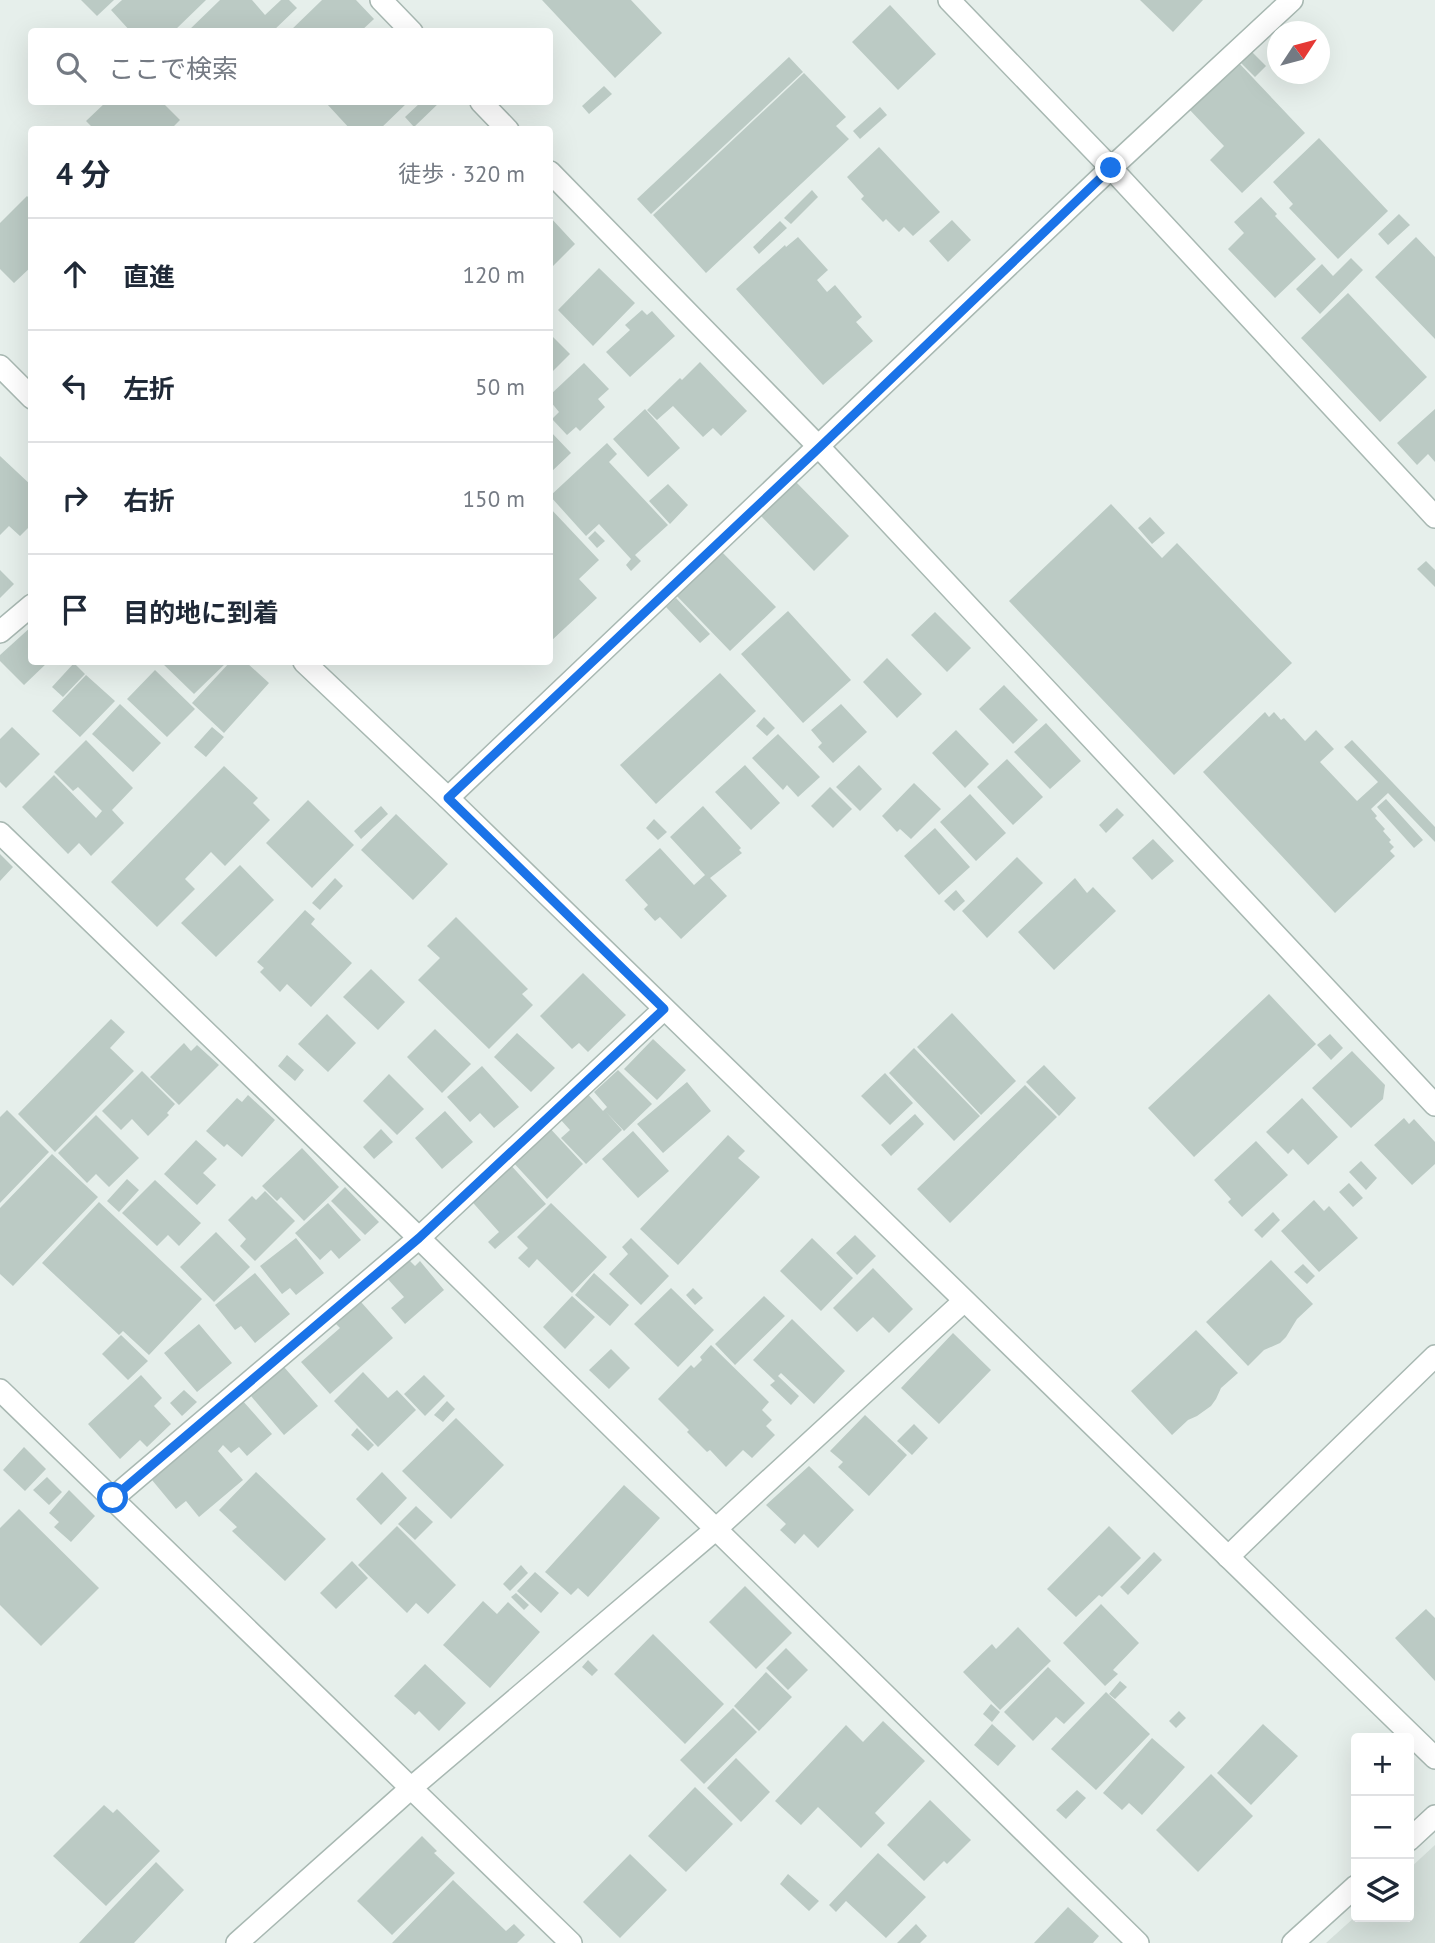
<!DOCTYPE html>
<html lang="ja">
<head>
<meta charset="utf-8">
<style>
	:root { --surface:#fff; --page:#f2f2f3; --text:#1f2937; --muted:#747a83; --line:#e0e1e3 }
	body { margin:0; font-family:"PT Sans","Noto Sans JP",sans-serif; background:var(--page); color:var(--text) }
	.controls { position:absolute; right:21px; bottom:21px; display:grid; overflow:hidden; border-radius:7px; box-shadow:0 7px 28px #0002 }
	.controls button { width:63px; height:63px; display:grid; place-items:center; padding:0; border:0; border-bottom:2px solid var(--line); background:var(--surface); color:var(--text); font:35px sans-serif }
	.compass { position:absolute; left:1267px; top:21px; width:63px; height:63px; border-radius:50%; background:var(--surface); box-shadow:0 7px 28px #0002; rotate:54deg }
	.stop { position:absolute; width:21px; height:21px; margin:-16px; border:5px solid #1a73e8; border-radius:50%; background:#fff }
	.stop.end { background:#1a73e8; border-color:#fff; box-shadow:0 2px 7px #0008 }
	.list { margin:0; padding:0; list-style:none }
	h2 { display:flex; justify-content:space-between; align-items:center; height:91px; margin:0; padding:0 28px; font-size:30px }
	h2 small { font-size:23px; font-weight:400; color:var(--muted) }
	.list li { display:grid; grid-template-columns:46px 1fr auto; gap:21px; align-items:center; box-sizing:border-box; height:112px; padding:0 28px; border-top:2px solid var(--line) }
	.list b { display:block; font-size:26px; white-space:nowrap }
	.list em { font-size:23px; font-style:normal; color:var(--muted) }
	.icon { flex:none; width:38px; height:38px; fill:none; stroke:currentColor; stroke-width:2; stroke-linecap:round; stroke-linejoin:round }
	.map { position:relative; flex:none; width:1435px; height:1943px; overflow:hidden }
	.search { position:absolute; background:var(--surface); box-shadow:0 7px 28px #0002; left:28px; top:28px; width:525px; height:77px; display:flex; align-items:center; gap:18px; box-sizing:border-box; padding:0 24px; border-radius:7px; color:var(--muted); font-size:26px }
	.panel { position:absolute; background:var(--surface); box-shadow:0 7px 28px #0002; left:28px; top:126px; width:525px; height:539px; border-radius:7px }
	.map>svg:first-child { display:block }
	.built { fill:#d4dfda }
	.building { fill:#bbcac4 }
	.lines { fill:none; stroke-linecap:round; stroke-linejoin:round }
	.minor-casing { stroke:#a8b8b2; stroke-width:24 }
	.tertiary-casing { stroke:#a8b8b2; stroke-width:24 }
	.minor { stroke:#fff; stroke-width:21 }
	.tertiary { stroke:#fff; stroke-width:21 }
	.route { stroke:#1a73e8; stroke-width:9 }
</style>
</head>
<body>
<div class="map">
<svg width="1435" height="1943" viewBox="0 0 1435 1943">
	<rect width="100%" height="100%" fill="#e6efeb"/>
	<!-- built -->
	<path class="built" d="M1435,1845V1943H1326L1356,1916L1409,1917V1869Z"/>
	<!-- building -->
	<path class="building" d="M81,0H114L97,16Z
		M122,0H206L173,32H131L111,10Z
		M220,0H252L265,15L281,0H289L297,8L272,32H187Z
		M322,0H356L374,19L360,32H289Z
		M542,0H631L662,33L615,78Z
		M1140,0H1203L1173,32Z
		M890,5L936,54L898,90L852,42Z
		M1246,46L1266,66L1255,77L1235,57Z
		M789,57L803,72L651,214L637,199Z
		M1237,61L1305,133L1242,193L1210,160L1224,146L1188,108Z
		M804,73L846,117L836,126L849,139L706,273L653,215Z
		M604,86L612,94L589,114L582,106Z
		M106,102H162L180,120L170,130H95L86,121Z
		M330,102H405L407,103L379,130H351L327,104Z
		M421,102H440L414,127L405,117Z
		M880,107L887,115L860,139L853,131Z
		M1319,138L1388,211L1338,259L1289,208L1293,204L1273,182Z
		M879,147L940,212L913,236L904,227L899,232L886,219L883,222L861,199L864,196L847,177Z
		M812,190L818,197L791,224L784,218Z
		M27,196L32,201V266L14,283L0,269V223Z
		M1261,197L1277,214L1275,216L1316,259L1275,298L1228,249L1244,233L1234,222Z
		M1399,214L1410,225L1388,245L1378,234Z
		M550,217L575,244L550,269Z
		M952,220L971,240L948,262L929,241Z
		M780,221L787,228L759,254L753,247Z
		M798,237L828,270L817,280L827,292L835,285L862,317L856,322L873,341L823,385L736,289L785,245L786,247Z
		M1416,237L1435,257V339L1375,277Z
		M1351,258L1363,270L1320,314L1296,289L1322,264L1333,276Z
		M599,268L635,303L593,346L558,310Z
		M1348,293L1427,377L1380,422L1301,338Z
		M642,310L647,315L652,311L675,336L630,377L606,352L630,330L625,325Z
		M550,334L570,354L551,373L550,371Z
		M700,362L747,411L721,436L713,428L703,437L673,406L657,420L647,410L680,378L682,380Z
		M584,363L609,389L598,399L605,407L580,431L576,427L567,435L552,419L559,412L550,401V395Z
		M645,409L680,448L648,477L613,439Z
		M1435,409V462L1428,454L1417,465L1397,443Z
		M550,431L571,453L550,473Z
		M607,443L617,454L609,462L668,525L635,555L641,561L631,571L626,565L631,559L599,524L586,536L550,496Z
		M0,456L32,486V524L20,536L9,526L0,535Z
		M795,481L849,536L814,571L761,516Z
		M668,484L688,505L670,524L649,501Z
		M1111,504L1162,558L1177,543L1292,663L1174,775L1009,601Z
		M550,508L599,560L579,579L597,598L550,642Z
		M1150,517L1165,533L1152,544L1138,528Z
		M595,531L605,541L597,548L588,538Z
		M720,550L776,607L730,651L674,593Z
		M1426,561L1435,570V587L1417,569Z
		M0,570L14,584L0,598Z
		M676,598L710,634L700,643L666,607Z
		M788,611L851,680L803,723L741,654Z
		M935,612L971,648L947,672L911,635Z
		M32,626V662H48L24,685L0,661V655Z
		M887,658L922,694L897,718L863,682Z
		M161,662H227L194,694Z
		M230,662H246L269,683L224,733L192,703Z
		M74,663L85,674L63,697L52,687Z
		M155,670L195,709L167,737L127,699Z
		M720,673L756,711L656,804L620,765Z
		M86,675L115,701L80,737L52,711Z
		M1004,685L1038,720L1013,744L979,709Z
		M120,704L161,743L133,772L92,734Z
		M841,704L867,732L833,763L818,747L822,743L811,730Z
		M1265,712L1269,717L1274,712L1281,720L1284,718L1305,741L1316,730L1334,749L1320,762L1357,801L1378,782L1344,747L1352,740L1435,827V842L1388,793L1371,809L1377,816L1375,818L1385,829L1383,831L1391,840L1389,842L1394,847L1390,851L1395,856L1335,913L1203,772Z
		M764,717L775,728L767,736L756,726Z
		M1046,723L1081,761L1050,789L1014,752Z
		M12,727L40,754L6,788L0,782V739Z
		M212,727L224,737L206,757L194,747Z
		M956,730L989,764L965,788L932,753Z
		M778,734L820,777L798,797L787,785L783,790L752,758Z
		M86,740L133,788L112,810L124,823L91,856L79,843L68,854L22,807L54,775L96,818L102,811L78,787L73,791L54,772Z
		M1007,759L1043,797L1013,825L977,787Z
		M745,765L780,803L751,830L715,792Z
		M859,765L882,789L860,811L836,787Z
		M224,766L258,798L253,803L270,820L225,866L211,852L185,879L195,889L157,927L111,882Z
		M914,783L941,809L911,839L900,829L897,832L882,816Z
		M830,787L852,809L833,828L811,806Z
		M970,794L1006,833L976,861L940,822Z
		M1386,799L1423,840L1414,848L1377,807Z
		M308,800L354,845L312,888L266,843Z
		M381,806L388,814L361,839L354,831Z
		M703,806L741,848L739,850L742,853L710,878L727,896L681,939L660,917L655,921L644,909L648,905L625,880L660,848L694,885L705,875L670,837Z
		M1117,808L1124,815L1106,833L1099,825Z
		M396,814L448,864L413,900L361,850Z
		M654,819L667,832L658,840L646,828Z
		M935,828L970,867L939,895L904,856Z
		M1153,839L1174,861L1152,880L1132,858Z
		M0,854L13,867L0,881Z
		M1017,857L1043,883L987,938L962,911Z
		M240,865L274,900L216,957L181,923Z
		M335,878L343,886L320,910L312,903Z
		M1075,878L1087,893L1093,887L1116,911L1054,970L1018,932Z
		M956,890L965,901L954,911L944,901Z
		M305,910L315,919L311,924L352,963L311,1007L287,984L280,992L260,972L264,968L257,962Z
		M456,917L528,989L522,994L533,1005L489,1049L418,980L440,958L427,946Z
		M371,969L405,1002L378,1030L343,997Z
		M583,973L626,1015L588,1052L579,1043L572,1049L540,1016Z
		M1269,994L1316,1044L1194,1157L1148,1108Z
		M952,1013L1016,1081L981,1115L917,1047Z
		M327,1014L356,1043L328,1072L298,1044Z
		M111,1019L125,1032L110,1048L134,1071L55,1152L18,1114Z
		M435,1029L471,1064L442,1093L407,1057Z
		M517,1033L555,1068L531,1092L494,1057Z
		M1330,1034L1343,1048L1331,1060L1317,1045Z
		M653,1039L686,1070L657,1100L624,1069Z
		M184,1043L191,1051L197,1045L219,1065L179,1105L150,1077Z
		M914,1048L980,1116L954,1141L889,1073Z
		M1352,1051L1385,1085L1383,1099L1351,1128L1312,1088Z
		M287,1055L304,1070L295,1081L278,1066Z
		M1044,1065L1076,1098L1059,1116L1026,1082Z
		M482,1066L519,1107L494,1128L480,1113L470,1122L447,1097Z
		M618,1070L652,1104L624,1131L606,1112L622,1130L586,1164L561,1138L570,1130L560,1119L585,1091L603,1111L607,1107L594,1092Z
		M142,1071L175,1104L167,1113L169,1115L148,1136L132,1119L121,1130L102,1111Z
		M885,1073L913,1103L890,1125L861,1096Z
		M389,1074L424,1109L397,1135L363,1101Z
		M687,1082L711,1111L663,1153L637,1124Z
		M1025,1085L1057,1117L950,1223L917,1189Z
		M248,1095L275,1120L242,1157L227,1144L224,1147L206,1131L237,1098L242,1102Z
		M1302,1098L1338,1137L1308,1165L1293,1149L1288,1154L1266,1132Z
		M7,1110L49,1152L0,1203V1117Z
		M445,1111L473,1142L442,1169L415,1138Z
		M915,1114L924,1124L891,1156L881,1145Z
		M96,1115L139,1158L109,1187L96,1174L87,1183L58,1153Z
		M1404,1118L1409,1124L1414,1119L1435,1142V1164L1412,1185L1374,1145Z
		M547,1125L583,1164L547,1199L511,1160Z
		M381,1129L393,1142L374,1159L363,1147Z
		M633,1131L669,1171L638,1198L602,1159Z
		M728,1135L745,1151L738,1158L760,1177L678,1265L640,1229Z
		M196,1140L217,1159L203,1173L216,1185L197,1205L164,1174Z
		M1256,1141L1288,1175L1242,1217L1228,1202L1231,1199L1214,1180Z
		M302,1148L339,1187L304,1221L281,1197L277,1201L262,1186Z
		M52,1154L98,1197L13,1286L0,1274V1208Z
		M507,1161L546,1204L495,1249L488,1242L499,1232L467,1196Z
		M1361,1161L1377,1178L1366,1190L1349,1172Z
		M127,1179L139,1190L119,1212L107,1201Z
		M155,1180L201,1223L179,1246L168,1235L157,1246L122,1213Z
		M1349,1183L1363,1198L1353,1207L1339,1192Z
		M345,1187L379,1222L365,1235L331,1201Z
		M265,1191L295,1221L255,1261L240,1246L246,1239L228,1220L252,1196L256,1200Z
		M1314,1200L1324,1211L1329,1206L1358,1238L1319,1272L1281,1231Z
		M99,1202L202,1299L149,1355L123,1331L119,1335L42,1263Z
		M328,1203L361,1240L339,1259L331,1250L320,1260L295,1233Z
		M551,1203L607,1257L572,1293L537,1259L529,1268L518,1258L528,1248L517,1237Z
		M1273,1212L1280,1220L1262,1238L1254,1230Z
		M216,1232L250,1267L214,1302L180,1267Z
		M855,1235L876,1256L857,1275L836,1253Z
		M296,1238L324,1273L296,1295L290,1288L282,1294L260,1266Z
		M631,1238L669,1276L641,1305L609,1274L628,1254L622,1247Z
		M812,1238L853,1278L821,1311L780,1271Z
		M407,1258L415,1266L420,1261L444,1290L405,1324L391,1308L404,1297L386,1277Z
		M1271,1260L1313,1304L1297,1319L1286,1337L1280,1343L1264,1350L1248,1366L1206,1322Z
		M1303,1264L1315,1276L1307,1284L1294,1272Z
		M873,1268L913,1309L889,1333L873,1317L857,1332L833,1308Z
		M255,1273L290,1314L255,1343L241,1326L235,1330L215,1305Z
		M594,1273L629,1305L610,1326L575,1295Z
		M671,1288L714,1330L678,1367L634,1324Z
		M693,1288L703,1298L695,1305L686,1295Z
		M572,1296L595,1317L565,1349L543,1327Z
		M764,1296L785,1316L735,1365L715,1344Z
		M361,1302L393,1338L330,1394L301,1362L340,1328L336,1324Z
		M792,1319L845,1371L814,1404L781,1373L778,1376L799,1396L791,1405L770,1385L775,1381L753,1360Z
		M199,1324L232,1363L197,1392L164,1353Z
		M1196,1330L1238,1373L1221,1388L1216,1399L1211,1406L1197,1416L1188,1420L1172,1435L1131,1391Z
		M953,1333L991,1370L939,1424L901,1388Z
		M121,1335L148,1361L128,1380L102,1354Z
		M711,1345L769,1402L762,1410L772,1420L766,1426L775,1435L752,1458L743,1450L726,1467L710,1450L707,1452L687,1432L689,1430L658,1399L691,1365L694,1368L702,1360L700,1357Z
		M611,1349L630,1368L609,1389L589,1370Z
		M284,1367L318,1406L284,1435L251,1396Z
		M363,1372L388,1398L397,1390L416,1410L378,1447L334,1401Z
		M141,1375L162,1398L154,1406L171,1424L147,1447L140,1440L120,1459L88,1424Z
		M424,1375L445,1396L425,1416L404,1394Z
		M184,1390L197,1402L182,1416L170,1403Z
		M242,1400L272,1434L247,1456L239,1447L231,1453L223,1445L218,1451L243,1480L199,1517L186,1501L176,1509L152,1480L219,1423L217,1422Z
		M447,1401L455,1409L443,1422L434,1415Z
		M865,1415L907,1455L869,1496L838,1467L843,1462L830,1451Z
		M456,1418L504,1465L451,1519L402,1471Z
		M914,1424L928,1438L912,1455L897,1441Z
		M357,1428L374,1445L368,1451L351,1435Z
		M24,1447L46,1469L25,1491L3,1470Z
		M809,1466L854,1510L818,1548L804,1534L795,1544L780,1530L786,1524L766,1505Z
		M256,1472L326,1539L285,1581L232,1531L237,1527L219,1510Z
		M382,1472L407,1498L381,1525L356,1499Z
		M47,1477L62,1492L49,1505L33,1490Z
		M624,1485L660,1518L588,1597L578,1588L571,1595L545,1572Z
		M69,1490L95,1516L71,1542L54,1527L59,1522L49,1513Z
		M416,1506L433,1522L415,1540L398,1524Z
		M19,1509L99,1588L41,1646L0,1605V1528Z
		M397,1526L456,1585L428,1614L416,1603L407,1613L358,1565Z
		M1109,1526L1141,1558L1102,1597L1099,1595L1076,1617L1047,1589Z
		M1154,1552L1162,1560L1128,1595L1120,1587Z
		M352,1561L368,1578L336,1609L320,1593Z
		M521,1565L528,1573L510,1591L503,1584Z
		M535,1572L559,1593L541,1613L517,1591Z
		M745,1586L792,1633L756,1669L709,1622Z
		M516,1593L529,1605L524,1610L511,1597Z
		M483,1601L497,1614L508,1602L540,1632L490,1688L443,1645Z
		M1101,1604L1139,1643L1113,1670L1118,1674L1105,1686L1063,1643Z
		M1426,1609L1435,1618V1681L1395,1638Z
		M1018,1627L1051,1661L1000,1710L963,1672L992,1644L996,1649Z
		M653,1634L724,1704L685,1744L614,1674Z
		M786,1648L808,1670L788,1690L766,1668Z
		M588,1660L598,1670L592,1676L582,1667Z
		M425,1664L466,1703L439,1731L419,1711L415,1715L394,1696Z
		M1048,1667L1085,1703L1064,1724L1056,1717L1033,1741L1004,1712Z
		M766,1672L792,1697L759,1731L734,1706Z
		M1120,1681L1127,1687L1115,1699L1109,1694Z
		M1106,1692L1150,1734L1096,1790L1051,1749Z
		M991,1704L1000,1712L992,1722L983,1714Z
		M733,1708L757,1732L704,1784L680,1760Z
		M1179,1711L1186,1718L1176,1728L1169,1721Z
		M883,1721L925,1761L875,1813L885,1823L861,1848L818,1807L801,1825L775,1801L846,1725L863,1742Z
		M992,1724L1016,1746L998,1766L974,1745Z
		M1263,1724L1298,1756L1251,1805L1217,1773Z
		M1152,1738L1185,1767L1142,1815L1129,1803L1122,1810L1103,1793Z
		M736,1758L770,1792L741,1822L707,1788Z
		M1211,1774L1253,1816L1198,1872L1156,1830Z
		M695,1787L733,1824L686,1872L648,1836Z
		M1077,1790L1086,1798L1066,1819L1056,1810Z
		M930,1800L971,1840L947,1864L944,1861L924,1881L887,1845Z
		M104,1805L113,1813L117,1809L160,1851L106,1906L53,1856Z
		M422,1836L437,1851L434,1853L455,1873L392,1935L357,1901Z
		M878,1853L926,1897L886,1938L846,1901L836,1912L829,1905Z
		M630,1854L667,1890L620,1938L583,1902Z
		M156,1862L184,1890L134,1943H79Z
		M788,1874L819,1901L809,1911L780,1884Z
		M453,1880L506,1931L514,1924L525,1935L517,1943H392Z
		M1068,1907L1099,1936L1093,1943H1034Z
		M916,1924L927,1936L920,1943H897Z"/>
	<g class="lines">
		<!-- minor casing -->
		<g class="minor-casing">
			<path id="minor" d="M381,0L412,32
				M949,0L1111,168L1435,517
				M481,102L508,130
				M550,172L819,447L1435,1105
				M0,632L32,605
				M448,798L1111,168L1292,0
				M0,833L419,1238L1138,1943
				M0,1390L571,1943
				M113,1498L419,1238L664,1009
				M1228,1557L1435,1356
				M1409,1840L1435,1816
				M237,1943L411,1788L716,1529L964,1301
				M1293,1943L1356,1886"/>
		</g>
		<!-- tertiary casing -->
		<g class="tertiary-casing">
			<path id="tertiary" d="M0,366L32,398
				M304,662L448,798L1435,1758"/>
		</g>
		<!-- minor -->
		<use href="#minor" class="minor"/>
		<!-- tertiary -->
		<use href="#tertiary" class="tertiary"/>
	</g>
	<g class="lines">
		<!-- route -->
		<path class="route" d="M113,1498L419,1238L664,1009L448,798L820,447L1111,168"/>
	</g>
</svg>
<div class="controls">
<button>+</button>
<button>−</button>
<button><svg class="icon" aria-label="layers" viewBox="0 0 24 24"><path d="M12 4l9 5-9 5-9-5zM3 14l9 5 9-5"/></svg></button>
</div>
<svg class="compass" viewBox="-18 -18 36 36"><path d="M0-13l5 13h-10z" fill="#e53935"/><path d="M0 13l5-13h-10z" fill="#747a83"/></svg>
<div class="stop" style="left:113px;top:1498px"></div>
<div class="stop end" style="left:1111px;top:168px"></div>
<div class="search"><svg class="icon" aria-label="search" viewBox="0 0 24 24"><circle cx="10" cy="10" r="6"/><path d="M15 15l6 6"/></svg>ここで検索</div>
<section class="panel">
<h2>4 分<small>徒歩 · 320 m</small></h2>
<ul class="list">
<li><svg class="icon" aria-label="ahead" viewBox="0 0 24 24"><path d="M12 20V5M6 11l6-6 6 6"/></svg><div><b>直進</b></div><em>120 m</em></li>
<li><svg class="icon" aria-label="left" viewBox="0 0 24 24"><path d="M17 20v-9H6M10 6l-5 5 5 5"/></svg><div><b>左折</b></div><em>50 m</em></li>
<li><svg class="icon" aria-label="right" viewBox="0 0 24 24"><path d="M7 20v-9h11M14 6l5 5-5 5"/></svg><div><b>右折</b></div><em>150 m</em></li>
<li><svg class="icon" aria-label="arrive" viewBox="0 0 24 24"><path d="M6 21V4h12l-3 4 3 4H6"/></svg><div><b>目的地に到着</b></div></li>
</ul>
</section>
</div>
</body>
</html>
